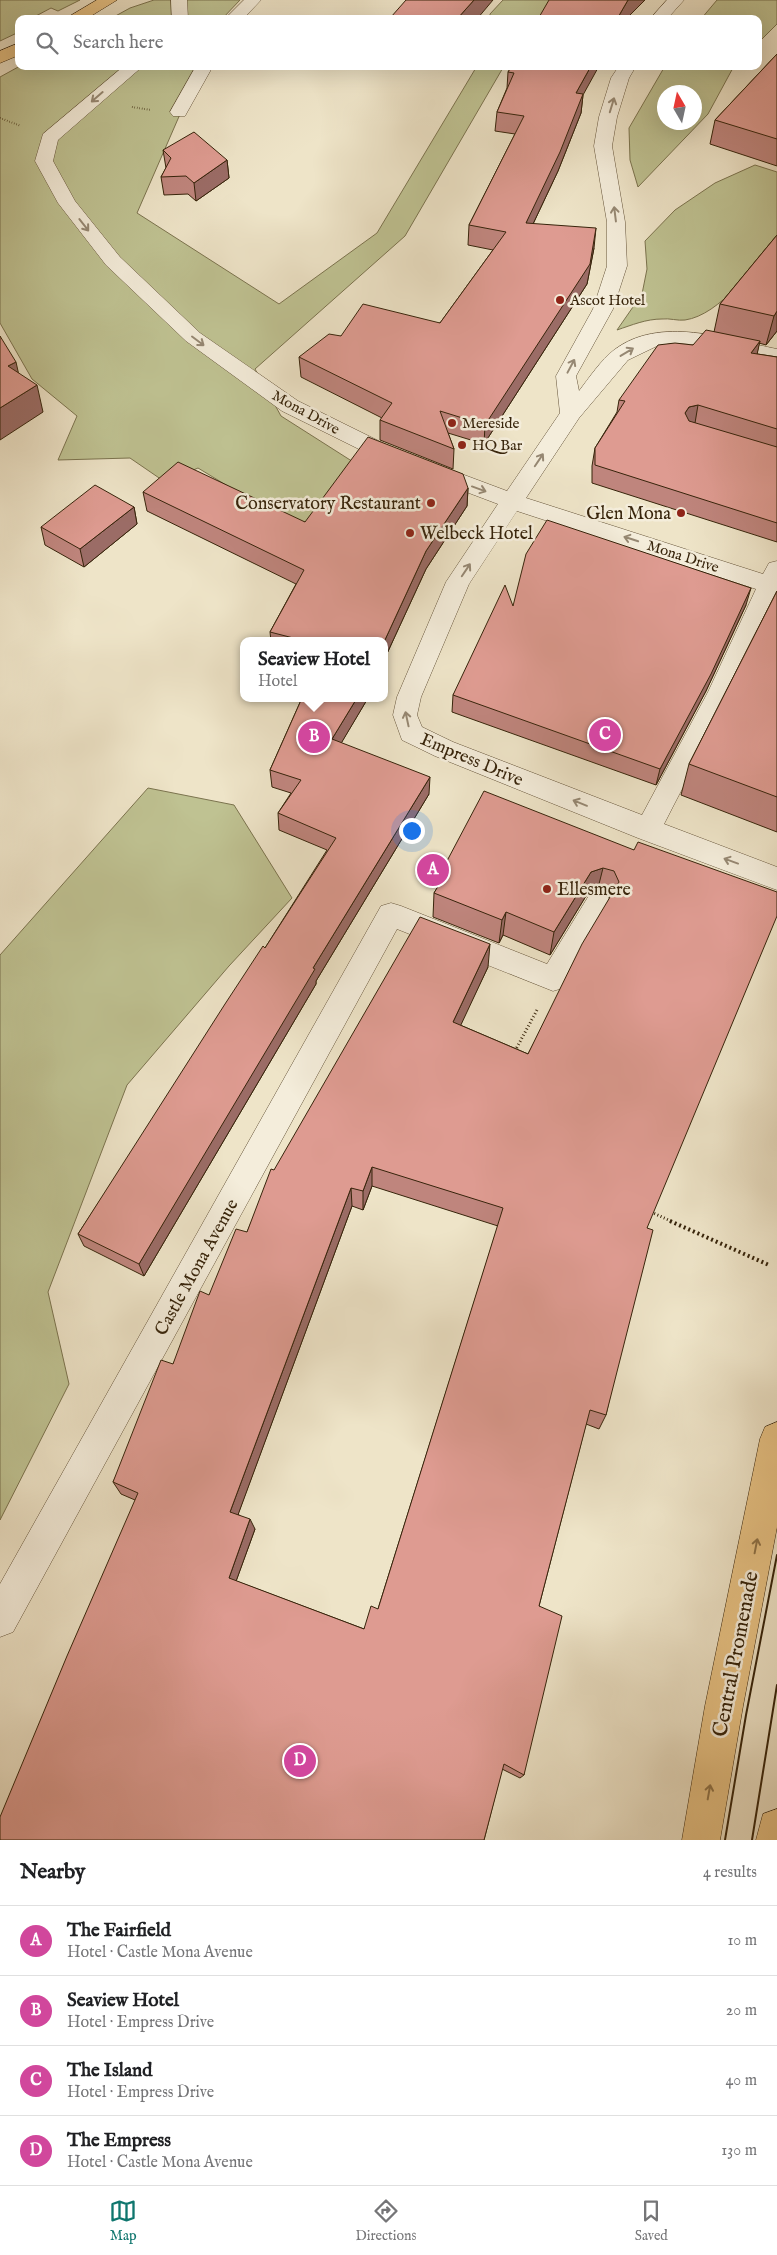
<!DOCTYPE html>
<html lang="en">
<head>
<meta charset="utf-8">
<style>
	:root { --surface:#fff; --page:#f6f6f6; --text:#202124; --muted:#757577; --line:#e0e0e0; --accent:#0f766e }
	body { margin:0; font-family:"IM FELL English",serif; background:var(--page); color:var(--text) }
	.compass { position:absolute; left:657px; top:85px; width:45px; height:45px; border-radius:50%; background:var(--surface); box-shadow:0 5px 20px #0002; rotate:351deg }
	.you { position:absolute; left:411px; top:830px; width:18px; height:18px; margin:-12px; border:4px solid #fff; border-radius:50%; background:#1a73e8; box-shadow:0 0 0 8px #1a73e833 }
	.badge { display:grid; place-items:center; width:32px; height:32px; border-radius:50%; background:var(--accent); color:#fff; font-size:16px; font-weight:700 }
	.pin { position:absolute; translate:-50% -50%; border:2px solid #fff; box-shadow:0 1px 5px #0006 }
	.popup { position:absolute; left:240px; top:637px; width:148px; height:65px; box-sizing:border-box; display:grid; place-content:center; border-radius:10px; background:var(--surface); filter:drop-shadow(0 1px 4px #0005); font-size:16px; white-space:nowrap; color:var(--muted) }
	.popup b { font-size:19px; color:var(--text) }
	.popup::after { content:''; position:absolute; left:50%; top:100%; margin-left:-10px; border:10px solid transparent; border-top-color:var(--surface) }
	.list { margin:0; padding:0; list-style:none }
	h2 { display:flex; justify-content:space-between; align-items:center; height:65px; margin:0; padding:0 20px; font-size:21px }
	h2 small { font-size:16px; font-weight:400; color:var(--muted) }
	.list li { display:grid; grid-template-columns:32px 1fr auto; gap:15px; align-items:center; box-sizing:border-box; height:70px; padding:0 20px; border-top:1px solid var(--line) }
	.list b { display:block; font-size:19px; white-space:nowrap }
	.list p { margin:0; font-size:16px; white-space:nowrap; color:var(--muted) }
	.list em { font-size:16px; font-style:normal; color:var(--muted) }
	.icon { flex:none; width:28px; height:28px; fill:none; stroke:currentColor; stroke-width:2; stroke-linecap:round; stroke-linejoin:round }
	.map { position:relative; flex:none; width:777px; height:1840px; overflow:hidden }
	.search { position:absolute; background:var(--surface); box-shadow:0 5px 20px #0002; left:15px; right:15px; top:15px; height:55px; display:flex; align-items:center; gap:12px; box-sizing:border-box; padding:0 18px; border-radius:10px; color:var(--muted); font-size:19px }
	.sheet { height:345px; background:var(--surface) }
	nav { display:flex; justify-content:space-around; align-items:center; box-sizing:border-box; height:70px; border-top:1px solid var(--line); background:var(--surface); font-size:14px; color:var(--muted) }
	nav a { display:grid; justify-items:center; gap:2px }
	nav .on { color:var(--accent) }
	.map>svg:first-child { display:block }
	.green { fill:#bfc292; stroke:#7b734e; fill-rule:evenodd }
	.lines { fill:none; stroke-linecap:round; stroke-linejoin:round }
	.minor-casing { stroke:#65543a; stroke-width:1 }
	.major-casing { stroke:#37240b; stroke-width:1 }
	.path-far2 { stroke:#37240b; stroke-width:2; stroke-dasharray:0.5 2; stroke-linecap:butt }
	.path-far1 { stroke:#37240b; stroke-width:3; stroke-dasharray:1 2.5; stroke-linecap:butt }
	.path { stroke:#37240b; stroke-width:4; stroke-dasharray:2 3; stroke-linecap:butt }
	.minor { fill:#f4eddb; fill-rule:evenodd }
	.major { fill:#e7c284; fill-rule:evenodd }
	.tram { stroke:#37240b; stroke-width:2 }
	.wall { fill:#bf857d; stroke:#37240b; fill-rule:evenodd }
	.shaded-wall { fill:#9b6c66; stroke:#37240b }
	.building { fill:#de9b91; stroke:#37240b; fill-rule:evenodd }
	.oneway { stroke:#968873 }
	.oneway2 { stroke:#8f7348 }
	.poi-dot { fill:#8f2418; stroke:#f4eddb; stroke-width:2 }
	.labels { text-anchor:middle; stroke-width:5; stroke-linejoin:round; paint-order:stroke }
	.far-poi-label { font-size:15px; fill:#37240b; stroke:#f4eddb; text-anchor:start }
	.far-street-label { font-size:15px; fill:#37240b; stroke:#f4eddb }
	.poi-label { font-size:18px; fill:#37240b; stroke:#f4eddb; text-anchor:end }
	.street-label { font-size:18px; fill:#37240b; stroke:#f4eddb }
	.near-street-label { font-size:21px; fill:#37240b; stroke:#f4eddb }
</style>
</head>
<body>
<div class="map">
<svg width="777" height="1840" viewBox="0 0 777 1840">
	<rect width="100%" height="100%" fill="#eee4c8"/>
	<filter id="stains"><feTurbulence type="fractalNoise" baseFrequency=".004" numOctaves="4"/><feColorMatrix values="0 0 0 0 .2 0 0 0 0 .09 0 0 0 0 .02 0 0 0 .5 -.17"/></filter>
	<radialGradient id="worn" r=".72"><stop offset=".6" stop-color="#630" stop-opacity="0"/><stop offset="1" stop-color="#630" stop-opacity=".3"/></radialGradient>
	<!-- green -->
	<path class="green" d="M0,0H80L58,11L51,8L34,17L37,19H19V32L0,41Z
		M154,0H240L222,19H110L130,8Z
		M503,0H555L539,19H490V14Z
		M717,0H777V24L758,43V19H701Z
		M20,66H201L137,213L279,304L377,233L477,66H504L405,236L255,369L281,416L358,465L320,542L198,468L165,482L130,458L58,460L77,416L32,379L0,323V77Z
		M665,66H734L708,114L638,187L630,160L629,128ZM664,92H694V122H664Z
		M755,165L777,172V240C755,266 720,315 685,320C678,321 669,318 662,319C646,319 632,325 617,330L642,294L647,269L645,241L675,210L715,183Z
		M148,788L234,805L292,898L229,966L127,1085L48,1292L69,1384L0,1520V955Z"/>
	<g class="lines">
		<!-- minor casing -->
		<g class="minor-casing">
			<path id="minor" d="M171,0H187L188,19H172Z
				M244,0H261L243,19H225Z
				M667,0H684L667,19H650Z
				M124,66H143L58,140L53,161L75,201L120,257L200,333L298,401L395,449L507,491L560,413L556,376L593,309L607,266V222L594,146L599,117L611,78L619,66H636L629,78L617,117L612,146L625,222L627,266L613,309L576,376L579,391C589,378 601,360 614,350C660,315 726,339 777,349V361L690,344L672,343L657,346L628,360L579,418L526,498L763,574L769,563L777,561V595L732,692L664,824L777,867V890L638,838L435,756L402,740L393,715L397,697L446,582L498,504L379,459L282,411L186,341L106,265L58,203L35,161L43,134ZM517,511L756,589L708,692L642,815L453,742L422,727L417,715L421,697L469,584Z
				M196,66H213L185,116H173L170,112Z
				M598,894L608,897L612,905L563,988L553,991L397,929L13,1632L0,1637V1584L381,906L391,903L401,906L547,964L588,897Z"/>
		</g>
		<!-- major casing -->
		<g class="major-casing">
			<path id="major" d="M97,0H117L86,19H65Z
				M19,43V55L0,63V51Z
				M777,1422V1527L743,1706L720,1840H682L705,1706L760,1439L765,1427Z
				M777,1809V1840H756L763,1814Z"/>
		</g>
		<!-- path-far2 -->
		<path class="path-far2" d="M132,107L151,110
			M0,118L21,126"/>
		<!-- path-far1 -->
		<path class="path-far1" d="M515,1051L537,1010
			M651,1212L673,1222"/>
		<!-- path -->
		<path class="path" d="M670,1221L769,1265"/>
		<!-- minor -->
		<use href="#minor" class="minor"/>
		<!-- major -->
		<use href="#major" class="major"/>
		<!-- tram -->
		<path class="tram" d="M725,1840L746,1715L777,1555
			M752,1840L777,1685"/>
	</g>
	<!-- wall -->
	<path class="wall" d="M777,54V166L710,144L715,120Z
		M512,66L583,95L581,113L558,171L533,224L594,248L587,284L484,444L448,433L454,449L453,469L380,440V420L382,418L301,377L299,357L341,336L440,323L493,250L468,245L469,225L515,134L495,131L497,112L507,88L508,72Z
		M163,150L227,160L229,178L196,201L188,194L164,195L161,177L166,168Z
		M777,235V331L766,345L759,343L757,354L777,357V542L592,483V466L595,448L617,412L619,400L693,345L714,332L720,304Z
		M468,488L467,506L426,569L384,660V641H271L270,632L296,584L147,511L143,492L305,522Z
		M134,507L137,524L84,567L45,545L41,527Z
		M777,591V832L681,795L689,764Z
		M746,605L706,691L656,785L452,712L453,695L513,606Z
		M302,698H368L341,743L429,794L316,981V984L144,1276L84,1246L78,1234L265,948L327,850L279,830L278,813L291,793L272,787L270,770Z
		M634,850L647,1228L606,1415L599,1429L586,1424L539,1606L524,1775L520,1778L502,1769L484,1840L135,1500L121,1494L113,1482L173,1364L209,1295L247,1232L274,1170L488,967L460,1025L528,1054L610,898L609,895L597,892L586,896L550,955L503,935L499,943L433,917L434,893L439,885V876ZM372,1186L498,1226L378,1609L364,1629L236,1581L255,1529L238,1514L352,1206L363,1210Z"/>
	<!-- shaded-wall -->
	<path class="shaded-wall" d="M474,0H493L477,19H457Z
		M628,0H645L626,19H617Z
		M591,66H599L583,95L581,113L558,171L524,243L526,223L576,93Z
		M227,160L229,178L196,201L194,183Z
		M596,228L594,248L587,284L484,444L485,425Z
		M777,311V331L766,345L774,316Z
		M760,341L756,359L751,353Z
		M16,362L22,389L8,366Z
		M37,385L43,412L0,440V408Z
		M698,405L695,423L686,425L685,413L689,407Z
		M468,488L467,506L426,569L384,660V642L426,551Z
		M134,507L137,524L84,567L80,549Z
		M751,588L746,605L706,691L656,785L660,769Z
		M357,698H368L333,757L332,739Z
		M430,777L429,794L316,981V984L144,1276L139,1264L313,968Z
		M603,868L597,892L586,896L550,955L554,932L591,872Z
		M506,912L503,935L499,943L502,920Z
		M490,944L488,967L452,1044L453,1022Z
		M372,1167V1186L363,1210V1191Z
		M351,1188L352,1206L235,1523L230,1512Z
		M250,1519L255,1529L234,1587L229,1578Z"/>
	<!-- building -->
	<path class="building" d="M406,0H474L457,19H400L391,17Z
		M549,0H628L617,19H538Z
		M777,54V139L715,120Z
		M512,66H591L576,93L583,94L560,152L526,223L596,228L590,264L485,425L440,411L454,449L380,420L392,403L299,357L329,334L341,336L363,304L440,323L506,232L469,225L524,116L497,112L514,73L508,72Z
		M194,132L227,160L194,183L186,176L161,177L171,158L163,150Z
		M777,235V311L774,316L720,304Z
		M706,330L760,341L751,353L777,357V429L698,405L689,407L685,413L689,421L777,447V523L595,465V448L625,401L619,400L658,345L675,343L693,345Z
		M0,336L16,362L8,366L37,385L0,408Z
		M368,437L463,474L468,488L426,551L384,642V641H305L270,632L304,570L143,492L178,462L305,522Z
		M95,485L134,507L80,549L41,527Z
		M547,520L751,588L711,674L660,769L453,695L505,585L513,606L526,554Z
		M777,591V797L689,764Z
		M302,698H357L332,739L430,777L313,968L315,969L139,1264L78,1234L225,1004L263,946L265,948L336,838L278,813L301,780L270,770Z
		M484,791L634,850L638,842L777,892V916L647,1228L653,1230L606,1415L590,1410L539,1606L562,1616L524,1775L504,1764L484,1840H0V1817L67,1656L138,1493L113,1482L161,1360L173,1364L200,1291L209,1295L236,1229L247,1232L271,1169L274,1170L420,917L490,944L453,1022L528,1054L582,944L619,882L614,871L603,868L591,872L554,932L506,912L502,920L434,893L443,878L439,876ZM372,1167L503,1208L378,1609L371,1606L364,1629L229,1578L250,1519L230,1512L351,1188L363,1191Z"/>
	<!-- one-way arrows -->
	<defs><path id="oneway-shaft" d="M-6 0H5M1.5-3L5.5 0L1.5 3" fill="none" stroke-width="1.6" stroke-linecap="round" stroke-linejoin="round" transform="scale(1.25)"/></defs>
	<g class="oneway">
		<use href="#oneway-shaft" transform="translate(97 97) rotate(139)"/>
		<use href="#oneway-shaft" transform="translate(612 105) rotate(-73)"/>
		<use href="#oneway-shaft" transform="translate(615 214) rotate(-97)"/>
		<use href="#oneway-shaft" transform="translate(84 225) rotate(52)"/>
		<use href="#oneway-shaft" transform="translate(198 341) rotate(37)"/>
		<use href="#oneway-shaft" transform="translate(627 352) rotate(-31)"/>
		<use href="#oneway-shaft" transform="translate(571 366) rotate(-62)"/>
		<use href="#oneway-shaft" transform="translate(539 460) rotate(-56)"/>
		<use href="#oneway-shaft" transform="translate(479 489) rotate(20)"/>
		<use href="#oneway-shaft" transform="translate(631 539) rotate(-162)"/>
		<use href="#oneway-shaft" transform="translate(466 570) rotate(-56)"/>
		<use href="#oneway-shaft" transform="translate(407 719) rotate(-102)"/>
		<use href="#oneway-shaft" transform="translate(580 803) rotate(-158)"/>
		<use href="#oneway-shaft" transform="translate(731 861) rotate(-160)"/>
	</g>
	<g class="oneway2">
		<use href="#oneway-shaft" transform="translate(756 1546) rotate(-79)"/>
		<use href="#oneway-shaft" transform="translate(709 1792) rotate(-80)"/>
	</g>
	<!-- markers -->
	<g class="poi-dot">
		<circle cx="560" cy="300" r="5"/>
		<circle cx="452" cy="423" r="5"/>
		<circle cx="462" cy="445" r="5"/>
		<circle cx="431" cy="503" r="5"/>
		<circle cx="681" cy="513" r="5"/>
		<circle cx="410" cy="533" r="5"/>
		<circle cx="547" cy="889" r="5"/>
	</g>
	<g class="labels">
		<!-- far-poi labels -->
		<g class="far-poi-label">
			<text x="570" y="305">Ascot Hotel</text>
			<text x="462" y="428">Mereside</text>
			<text x="472" y="450">HQ Bar</text>
		</g>
		<!-- far-street labels -->
		<g class="far-street-label">
			<text transform="translate(306 412) rotate(29)" y="5">Mona Drive</text>
			<text transform="translate(683 556) rotate(18)" y="5">Mona Drive</text>
		</g>
		<!-- poi labels -->
		<g class="poi-label">
			<text x="421" y="509">Conservatory Restaurant</text>
			<text x="671" y="519">Glen Mona</text>
			<text x="420" y="539" text-anchor="start">Welbeck Hotel</text>
			<text x="557" y="895" text-anchor="start">Ellesmere</text>
		</g>
		<!-- street labels -->
		<g class="street-label">
			<text transform="translate(472 759) rotate(23)" y="6">Empress Drive</text>
			<text transform="translate(196 1267) rotate(-61)" y="6">Castle Mona Avenue</text>
		</g>
		<!-- near-street labels -->
		<g class="near-street-label">
			<text transform="translate(735 1654) rotate(-79)" y="7">Central Promenade</text>
		</g>
	</g>
	<rect width="100%" height="100%" filter="url(#stains)"/>
	<rect width="100%" height="100%" fill="url(#worn)"/>
</svg>
<svg class="compass" viewBox="-18 -18 36 36"><path d="M0-13l5 13h-10z" fill="#e53935"/><path d="M0 13l5-13h-10z" fill="#757577"/></svg>
<div class="you"></div>
<div class="pin badge" style="left:433px;top:870px;background:#d1479c">A</div>
<div class="pin badge" style="left:314px;top:737px;background:#d1479c">B</div>
<div class="popup"><b>Seaview Hotel</b>Hotel</div>
<div class="pin badge" style="left:605px;top:735px;background:#d1479c">C</div>
<div class="pin badge" style="left:300px;top:1761px;background:#d1479c">D</div>
<div class="search"><svg class="icon" aria-label="search" viewBox="0 0 24 24"><circle cx="10" cy="10" r="6"/><path d="M15 15l6 6"/></svg>Search here</div>
</div>
<section class="sheet">
<h2>Nearby<small>4 results</small></h2>
<ul class="list">
<li><span class="badge" style="background:#d1479c">A</span><div><b>The Fairfield</b><p>Hotel · Castle Mona Avenue</p></div><em>10 m</em></li>
<li><span class="badge" style="background:#d1479c">B</span><div><b>Seaview Hotel</b><p>Hotel · Empress Drive</p></div><em>20 m</em></li>
<li><span class="badge" style="background:#d1479c">C</span><div><b>The Island</b><p>Hotel · Empress Drive</p></div><em>40 m</em></li>
<li><span class="badge" style="background:#d1479c">D</span><div><b>The Empress</b><p>Hotel · Castle Mona Avenue</p></div><em>130 m</em></li>
</ul>
</section>
<nav>
<a class="on"><svg class="icon" aria-label="map" viewBox="0 0 24 24"><path d="M3 6l6-2 6 2 6-2v14l-6 2-6-2-6 2zM9 4v14M15 6v14"/></svg>Map</a>
<a><svg class="icon" aria-label="directions" viewBox="0 0 24 24"><path d="M12 3l9 9-9 9-9-9zM9 14v-3h6M13 9l2 2-2 2"/></svg>Directions</a>
<a><svg class="icon" aria-label="saved" viewBox="0 0 24 24"><path d="M7 4h10v16l-5-4-5 4z"/></svg>Saved</a>
</nav>
</body>
</html>
